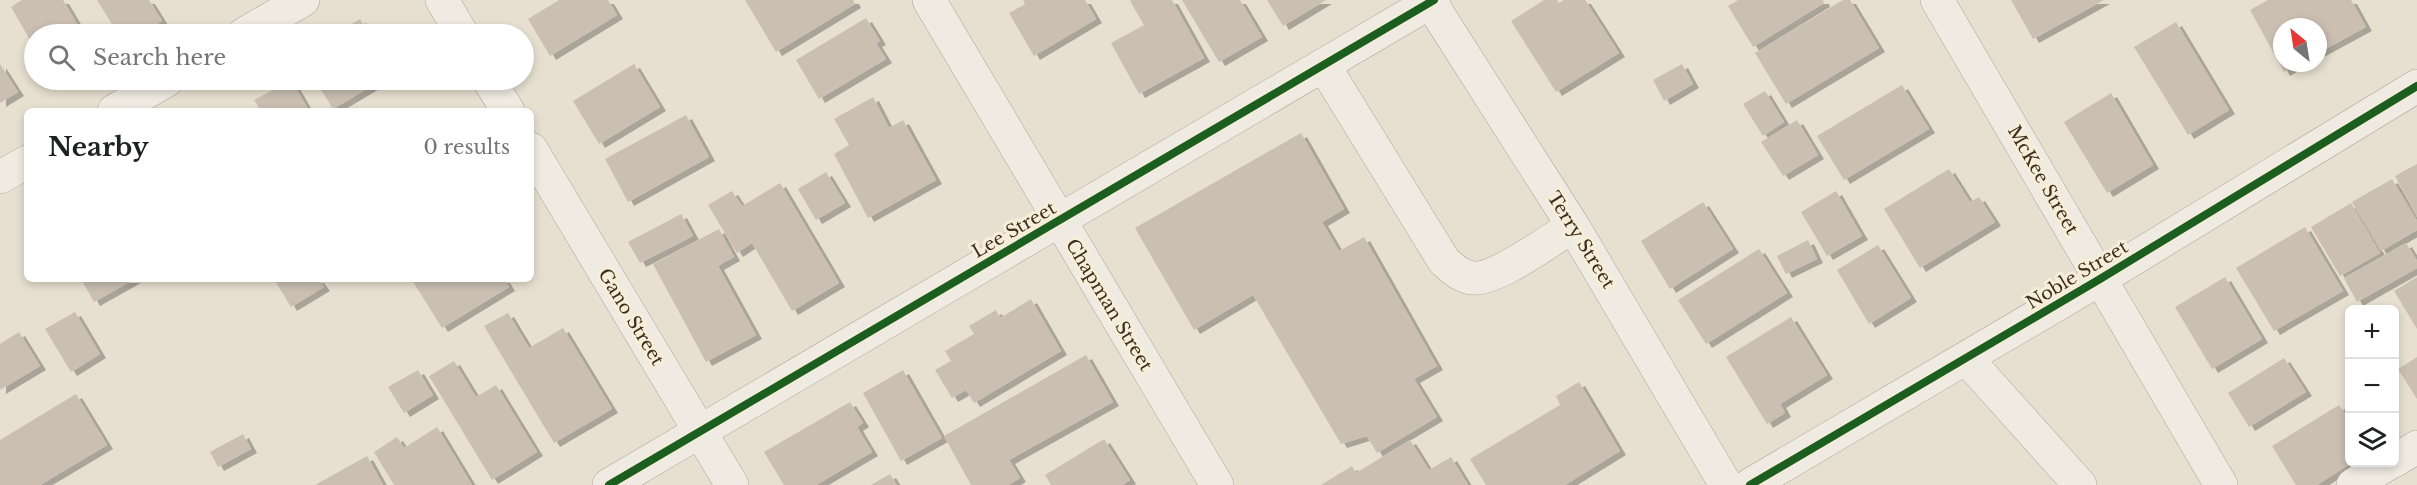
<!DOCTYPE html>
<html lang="en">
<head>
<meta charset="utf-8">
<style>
	:root { --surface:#fff; --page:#f2f2f2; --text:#202124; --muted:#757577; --line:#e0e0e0 }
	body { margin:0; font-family:"Libre Baskerville",serif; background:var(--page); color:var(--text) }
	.controls { position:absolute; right:18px; bottom:18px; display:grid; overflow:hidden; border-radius:9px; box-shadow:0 3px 9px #0003 }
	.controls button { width:54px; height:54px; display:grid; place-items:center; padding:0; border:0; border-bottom:2px solid var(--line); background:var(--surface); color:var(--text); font:30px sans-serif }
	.compass { position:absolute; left:2273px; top:18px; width:54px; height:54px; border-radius:50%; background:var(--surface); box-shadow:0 3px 9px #0003; rotate:330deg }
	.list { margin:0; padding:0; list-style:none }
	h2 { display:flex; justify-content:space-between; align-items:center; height:78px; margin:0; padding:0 24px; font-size:26px }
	h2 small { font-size:20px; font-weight:400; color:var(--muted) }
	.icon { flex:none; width:33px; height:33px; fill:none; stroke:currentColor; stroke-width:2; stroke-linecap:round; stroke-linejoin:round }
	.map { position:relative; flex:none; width:2417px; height:485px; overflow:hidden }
	.search { position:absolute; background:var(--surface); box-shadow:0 3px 9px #0003; left:24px; top:24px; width:510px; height:66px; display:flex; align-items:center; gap:15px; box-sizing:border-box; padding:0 21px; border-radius:33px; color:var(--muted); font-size:22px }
	.panel { position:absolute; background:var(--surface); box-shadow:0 3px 9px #0003; left:24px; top:108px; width:510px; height:174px; border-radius:9px }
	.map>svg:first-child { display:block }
	.building { fill:#cbbfb2; filter:url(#shadow) }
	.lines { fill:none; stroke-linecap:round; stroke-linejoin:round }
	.minor-casing { stroke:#ada599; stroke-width:34 }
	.minor { stroke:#efebe3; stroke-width:33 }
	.cycleway-casing { stroke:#f7eed8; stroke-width:11 }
	.cycleway { stroke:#1b5e20; stroke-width:8 }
	.labels { text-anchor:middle; stroke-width:6; stroke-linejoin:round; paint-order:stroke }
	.street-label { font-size:18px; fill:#3d2e20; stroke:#f7eed8 }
</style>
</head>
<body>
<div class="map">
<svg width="2417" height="485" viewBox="0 0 2417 485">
	<defs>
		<filter id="shadow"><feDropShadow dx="6" dy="4" stdDeviation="0" flood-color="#0004"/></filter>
	</defs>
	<rect width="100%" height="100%" fill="#e7e0d1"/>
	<!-- building -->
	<path class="building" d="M22,0H63L83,34H34V47L11,7Z
		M97,0H149L162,21L139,34H118Z
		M559,0H608L617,15L550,56L528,19Z
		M745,0H853L855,4L776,52Z
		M1023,0H1085L1096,19L1034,56L1009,13L1025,4Z
		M1132,0H1172L1204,58L1139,94L1111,43L1144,25L1130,1Z
		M1182,0H1240L1262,37L1219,62Z
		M1267,0H1326L1283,26Z
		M1544,0H1557L1559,3L1564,0H1585L1619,53L1556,92L1511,21Z
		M1738,0H1823L1824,3L1753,47L1728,6Z
		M1843,0H1850L1879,48L1786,104L1755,53Z
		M2011,0H2104L2033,39Z
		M2268,0H2351L2366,27L2318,53V27H2282V63H2300L2284,72L2250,10Z
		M866,18L880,41L876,43L886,59L819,99L796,60Z
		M360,19L369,34H335Z
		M2176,22L2229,110L2188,135L2134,47Z
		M0,64L18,92L0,103Z
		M634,64L660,107L599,144L573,101Z
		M1682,64L1693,84L1664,101L1653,80Z
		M291,80L309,111H261L254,100Z
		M315,80H382L333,109Z
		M1902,85L1929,129L1844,180L1817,136Z
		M1765,91L1784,122L1763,136L1743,104Z
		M2111,93L2153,165L2107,193L2064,122Z
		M873,97L889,128L903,120L936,180L868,218L834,154L849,145L834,119Z
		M686,115L709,157L628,202L605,159Z
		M1797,120L1818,155L1783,176L1761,142Z
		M1301,133L1344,209L1322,222L1339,251L1364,237L1437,366L1414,379L1437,417L1377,453L1367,436L1341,444L1253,295L1194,330L1135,228Z
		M2417,164V217L2395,176Z
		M1949,169L1970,202L1979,197L1995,222L1920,268L1884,209Z
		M826,172L845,203L816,220L798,189Z
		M2392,179L2417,221V230L2381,251L2352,202Z
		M780,183L839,283L792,311L752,243L737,253L708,205L732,191L742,206Z
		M1836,191L1862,236L1827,256L1801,212Z
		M1703,202L1733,249L1670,289L1641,241Z
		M2351,203L2380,253L2340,276L2311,227Z
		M681,214L693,236L640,263L628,242Z
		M2305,227L2343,291L2274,331L2236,268Z
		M719,229L734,257L718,266L756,335L706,362L653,264Z
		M1808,240L1817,259L1786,274L1777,256Z
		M2406,243L2417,261V268L2357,302L2344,278Z
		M1878,245L1911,298L1869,324L1837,270Z
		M1759,249L1787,293L1706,344L1678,300Z
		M2225,277L2262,339L2212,369L2175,307Z
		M2417,277V329L2394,291Z
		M81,279H135L94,302Z
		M274,279H318L324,287L291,307Z
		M414,279H504L509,287L442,328L412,280Z
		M1031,299L1061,351L974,403L966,390L952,398L935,370L951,361L945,351L974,334L969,326L996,310L1000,318Z
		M75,312L100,354L71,372L45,329Z
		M508,313L529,348L563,328L612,409L554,443L484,326Z
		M1791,317L1827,375L1780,404L1785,413L1767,424L1726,357Z
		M19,332L40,366L0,390V344Z
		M1086,355L1113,402L1009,460L1020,478L1008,485H971L944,436Z
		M2417,357V399L2398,369Z
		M2284,358L2306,392L2249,427L2228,393Z
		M454,361L476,397L496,385L537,452L492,480L429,376Z
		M418,370L433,395L404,413L388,387Z
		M903,370L942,438L901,461L863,393Z
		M1579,382L1620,451L1565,485H1486L1470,459L1560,405L1556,396Z
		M76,394L107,445L40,485H0V440Z
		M850,402L863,423L857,427L872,452L816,485H784L764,452Z
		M2339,405L2350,421V462H2353L2317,485H2296L2272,446Z
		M437,427L472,485H394L374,452L397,437L404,448Z
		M243,434L251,449L218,467L210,452Z
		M1104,439L1130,480L1122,485H1051L1045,475Z
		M1410,440L1429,470L1451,457L1468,485H1321L1352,466L1356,473Z
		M367,456L383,485H315Z
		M890,474L897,485H871Z"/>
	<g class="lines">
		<!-- minor casing -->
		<g class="minor-casing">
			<path id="minor" d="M442,0L462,34
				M929,0L1217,485
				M1429,0L1573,226L1726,485
				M1937,0L2221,485
				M244,34L303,0
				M1324,66L1444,261C1453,269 1459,275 1471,278C1495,282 1551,239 1573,226
				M489,80L508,111
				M114,111L167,80
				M531,149L732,485
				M0,177L27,162
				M1966,358L2080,485
				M2394,461L2417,447
				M609,485L1434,0
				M1750,485L2100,279L2417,86
				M2353,485L2391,462"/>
		</g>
		<!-- minor -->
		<use href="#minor" class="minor"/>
		<!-- cycleway casing -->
		<g class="cycleway-casing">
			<path id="cycleway" d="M609,485L1434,0
				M1750,485L2100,279L2417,86"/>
		</g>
		<!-- cycleway -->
		<use href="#cycleway" class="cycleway"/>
	</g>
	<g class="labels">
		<!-- street labels -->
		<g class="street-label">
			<text transform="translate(2043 180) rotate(60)" y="6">McKee Street</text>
			<text transform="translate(1014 230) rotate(-30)" y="6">Lee Street</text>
			<text transform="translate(1581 240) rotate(58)" y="6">Terry Street</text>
			<text transform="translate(2077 275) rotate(-31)" y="6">Noble Street</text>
			<text transform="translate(1109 305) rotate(59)" y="6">Chapman Street</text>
			<text transform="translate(631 317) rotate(59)" y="6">Gano Street</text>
		</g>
	</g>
</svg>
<div class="controls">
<button>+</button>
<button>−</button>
<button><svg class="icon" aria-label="layers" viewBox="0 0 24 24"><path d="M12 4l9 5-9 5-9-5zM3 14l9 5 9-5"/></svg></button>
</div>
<svg class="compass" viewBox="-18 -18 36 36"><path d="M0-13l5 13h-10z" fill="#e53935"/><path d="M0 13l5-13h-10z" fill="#757577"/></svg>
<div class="search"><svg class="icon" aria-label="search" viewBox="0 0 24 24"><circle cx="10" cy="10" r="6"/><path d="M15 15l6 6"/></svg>Search here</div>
<section class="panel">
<h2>Nearby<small>0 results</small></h2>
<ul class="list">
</ul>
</section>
</div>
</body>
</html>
